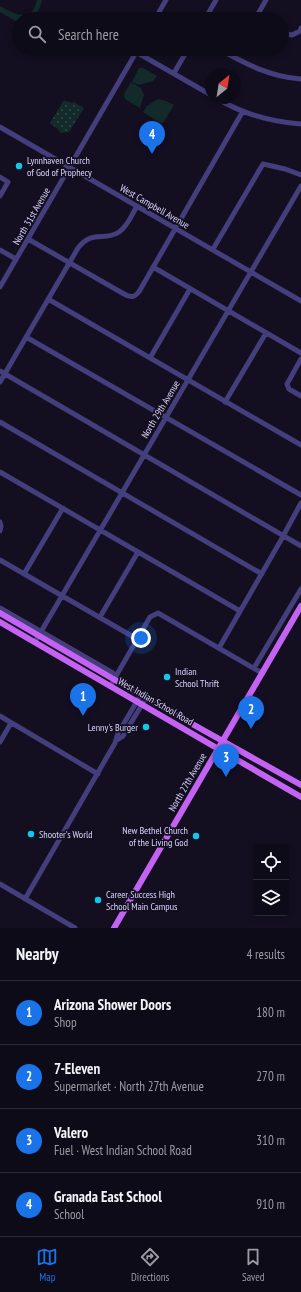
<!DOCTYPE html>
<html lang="en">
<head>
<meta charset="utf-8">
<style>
	:root { --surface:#0e0b19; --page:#1c1926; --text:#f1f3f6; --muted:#9b9ba2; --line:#2e2b38; --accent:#1a73e8 }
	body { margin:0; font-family:"PT Sans Narrow",sans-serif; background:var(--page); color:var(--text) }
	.controls { position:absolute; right:12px; bottom:12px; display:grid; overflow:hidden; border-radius:4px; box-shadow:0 2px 6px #0003 }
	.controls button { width:36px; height:36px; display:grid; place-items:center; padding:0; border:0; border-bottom:1px solid var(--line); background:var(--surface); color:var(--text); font:20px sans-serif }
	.compass { position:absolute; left:205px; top:68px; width:36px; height:36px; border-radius:50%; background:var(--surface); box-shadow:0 2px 6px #0003; rotate:30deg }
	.you { position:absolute; left:141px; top:638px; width:14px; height:14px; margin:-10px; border:3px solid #fff; border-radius:50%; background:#1a73e8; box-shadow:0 0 0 6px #1a73e833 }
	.badge { display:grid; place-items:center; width:26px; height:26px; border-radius:50%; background:var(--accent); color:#fff; font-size:13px; font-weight:700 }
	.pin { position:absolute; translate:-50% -33px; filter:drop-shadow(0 1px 2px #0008) }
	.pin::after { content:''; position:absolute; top:21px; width:14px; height:12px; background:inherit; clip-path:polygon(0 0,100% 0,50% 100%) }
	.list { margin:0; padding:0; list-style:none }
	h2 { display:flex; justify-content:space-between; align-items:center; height:52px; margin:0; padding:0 16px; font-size:17px }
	h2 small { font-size:13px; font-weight:400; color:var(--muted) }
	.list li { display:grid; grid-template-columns:26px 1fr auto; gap:12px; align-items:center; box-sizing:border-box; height:64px; padding:0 16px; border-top:1px solid var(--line) }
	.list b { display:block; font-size:15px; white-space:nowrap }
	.list p { margin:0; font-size:13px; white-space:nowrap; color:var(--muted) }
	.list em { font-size:13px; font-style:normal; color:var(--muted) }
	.icon { flex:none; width:22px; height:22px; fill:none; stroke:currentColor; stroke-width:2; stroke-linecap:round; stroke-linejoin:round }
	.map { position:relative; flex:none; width:301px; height:928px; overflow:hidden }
	.search { position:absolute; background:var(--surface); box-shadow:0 2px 6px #0003; left:12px; right:12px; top:12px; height:44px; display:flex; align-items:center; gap:10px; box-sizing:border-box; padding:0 14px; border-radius:22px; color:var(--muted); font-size:15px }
	.sheet { height:308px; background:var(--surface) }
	nav { display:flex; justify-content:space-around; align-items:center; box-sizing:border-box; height:56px; border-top:1px solid var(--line); background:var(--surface); font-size:11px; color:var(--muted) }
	nav a { display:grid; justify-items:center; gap:2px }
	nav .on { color:var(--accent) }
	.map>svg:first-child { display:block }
	.park { fill:url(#park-dots) }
	.pitch { fill:#132a2b }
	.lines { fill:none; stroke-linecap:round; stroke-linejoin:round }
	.minor { stroke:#443e7d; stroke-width:5 }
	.major { stroke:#c463f3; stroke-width:6 }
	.poi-dot { fill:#12c8e8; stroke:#130f21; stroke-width:1.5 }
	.labels { text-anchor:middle; stroke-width:3.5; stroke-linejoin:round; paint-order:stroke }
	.poi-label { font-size:10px; fill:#dad3fc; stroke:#130f21; text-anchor:start }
	.street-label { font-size:10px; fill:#dad3fc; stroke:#130f21 }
</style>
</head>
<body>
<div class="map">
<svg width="301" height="928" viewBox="0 0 301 928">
	<defs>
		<pattern id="park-dots" width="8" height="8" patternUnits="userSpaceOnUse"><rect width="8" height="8" fill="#132a2b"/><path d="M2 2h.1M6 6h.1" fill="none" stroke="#35484b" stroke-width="1.8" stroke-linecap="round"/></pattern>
	</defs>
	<rect width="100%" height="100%" fill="#130f21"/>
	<!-- park -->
	<path class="park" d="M64,100L71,103L74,102L84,108L69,132L60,133L59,130L50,123Z"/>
	<!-- pitch -->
	<path class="pitch" d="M37,0H42C40,13 32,19 19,19V23L0,12V6C14,14 32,24 37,0Z
		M139,68H143L157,76L153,81L139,85L132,82Z
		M131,82L141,88L144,95L140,108L125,99L124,94Z
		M158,99L166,101L174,105L163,123H160L143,112L147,106Z"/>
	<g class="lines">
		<!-- minor -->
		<path class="minor" d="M155,19L166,0
			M205,19L216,0
			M255,19L266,0
			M282,33L292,35L300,31L301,28
			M219,49C246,64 270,77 301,79
			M136,52L211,95
			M233,57L238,49
			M174,73L188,49
			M216,98C241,113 272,122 301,124
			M0,127L301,301
			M0,177L8,182L0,196
			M28,239L124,294C131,298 135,298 140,290L243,111
			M213,249L263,164L285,169L301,175
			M0,250L16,259
			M153,267L301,353
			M0,287L138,49
			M48,299L301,445
			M26,337L301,495
			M150,358L190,289
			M301,359L287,384L289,389L301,396
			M0,371L301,546
			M0,382L78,248C93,229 104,242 119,232C128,226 132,214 137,206
			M225,402L266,333
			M0,422L262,574
			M0,472L240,611
			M0,522L1,526L0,531
			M0,560L137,639
			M24,574L63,508
			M0,608L113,673
			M100,617L138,552
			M35,642L301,186
			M219,648L281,540L301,503
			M254,668L301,589
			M112,683L150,617L158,613L262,673
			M0,716L98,774
			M117,740L123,736L146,698
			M0,742L11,723
			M0,884L75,928
			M25,899L115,743L118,733L139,698"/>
		<!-- major -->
		<path class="major" d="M0,613L146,698L301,785
			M0,622L301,797
			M114,928L301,606"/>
	</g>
	<!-- markers -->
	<g class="poi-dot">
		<circle cx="19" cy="166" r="4"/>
		<circle cx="167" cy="677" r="4"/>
		<circle cx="146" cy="727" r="4"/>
		<circle cx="31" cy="834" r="4"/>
		<circle cx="196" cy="836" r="4"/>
		<circle cx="98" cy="900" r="4"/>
	</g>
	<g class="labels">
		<!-- poi labels -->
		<g class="poi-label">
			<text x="27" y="164">Lynnhaven Church<tspan x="27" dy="12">of God of Prophecy</tspan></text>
			<text x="175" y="675">Indian<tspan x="175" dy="12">School Thrift</tspan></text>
			<text x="138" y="731" text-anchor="end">Lenny's Burger</text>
			<text x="188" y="834" text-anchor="end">New Bethel Church<tspan x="188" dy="12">of the Living God</tspan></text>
			<text x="39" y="838">Shooter's World</text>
			<text x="106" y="898">Career Success High<tspan x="106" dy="12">School Main Campus</tspan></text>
		</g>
		<!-- street labels -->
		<g class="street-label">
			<text transform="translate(155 206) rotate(30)" y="4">West Campbell Avenue</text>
			<text transform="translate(31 216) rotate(-60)" y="4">North 31st Avenue</text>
			<text transform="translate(160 409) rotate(-59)" y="4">North 29th Avenue</text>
			<text transform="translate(156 701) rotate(30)" y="4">West Indian School Road</text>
			<text transform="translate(187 782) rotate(-60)" y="4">North 27th Avenue</text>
		</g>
	</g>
</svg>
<div class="controls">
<button><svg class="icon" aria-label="locate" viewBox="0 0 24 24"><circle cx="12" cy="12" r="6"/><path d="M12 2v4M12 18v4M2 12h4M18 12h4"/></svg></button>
<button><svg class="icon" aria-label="layers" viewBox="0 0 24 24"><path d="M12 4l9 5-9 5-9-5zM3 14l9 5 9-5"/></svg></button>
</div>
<svg class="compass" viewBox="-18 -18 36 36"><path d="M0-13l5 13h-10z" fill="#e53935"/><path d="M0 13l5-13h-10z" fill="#9b9ba2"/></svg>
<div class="you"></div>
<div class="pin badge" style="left:83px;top:716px">1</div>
<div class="pin badge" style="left:251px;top:729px">2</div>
<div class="pin badge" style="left:226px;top:777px">3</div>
<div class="pin badge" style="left:152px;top:154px">4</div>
<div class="search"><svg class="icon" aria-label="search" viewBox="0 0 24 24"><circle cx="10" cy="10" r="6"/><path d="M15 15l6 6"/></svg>Search here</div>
</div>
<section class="sheet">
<h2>Nearby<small>4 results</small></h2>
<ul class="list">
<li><span class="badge">1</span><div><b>Arizona Shower Doors</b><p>Shop</p></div><em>180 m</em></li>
<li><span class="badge">2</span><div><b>7-Eleven</b><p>Supermarket · North 27th Avenue</p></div><em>270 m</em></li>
<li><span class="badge">3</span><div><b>Valero</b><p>Fuel · West Indian School Road</p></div><em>310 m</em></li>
<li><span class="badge">4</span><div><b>Granada East School</b><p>School</p></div><em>910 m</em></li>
</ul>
</section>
<nav>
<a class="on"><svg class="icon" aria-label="map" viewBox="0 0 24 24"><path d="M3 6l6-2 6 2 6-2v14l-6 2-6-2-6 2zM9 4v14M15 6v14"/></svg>Map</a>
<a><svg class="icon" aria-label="directions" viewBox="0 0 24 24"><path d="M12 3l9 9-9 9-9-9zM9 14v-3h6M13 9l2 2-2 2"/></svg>Directions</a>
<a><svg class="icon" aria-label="saved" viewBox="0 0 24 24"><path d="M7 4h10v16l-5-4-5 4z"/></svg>Saved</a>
</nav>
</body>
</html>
